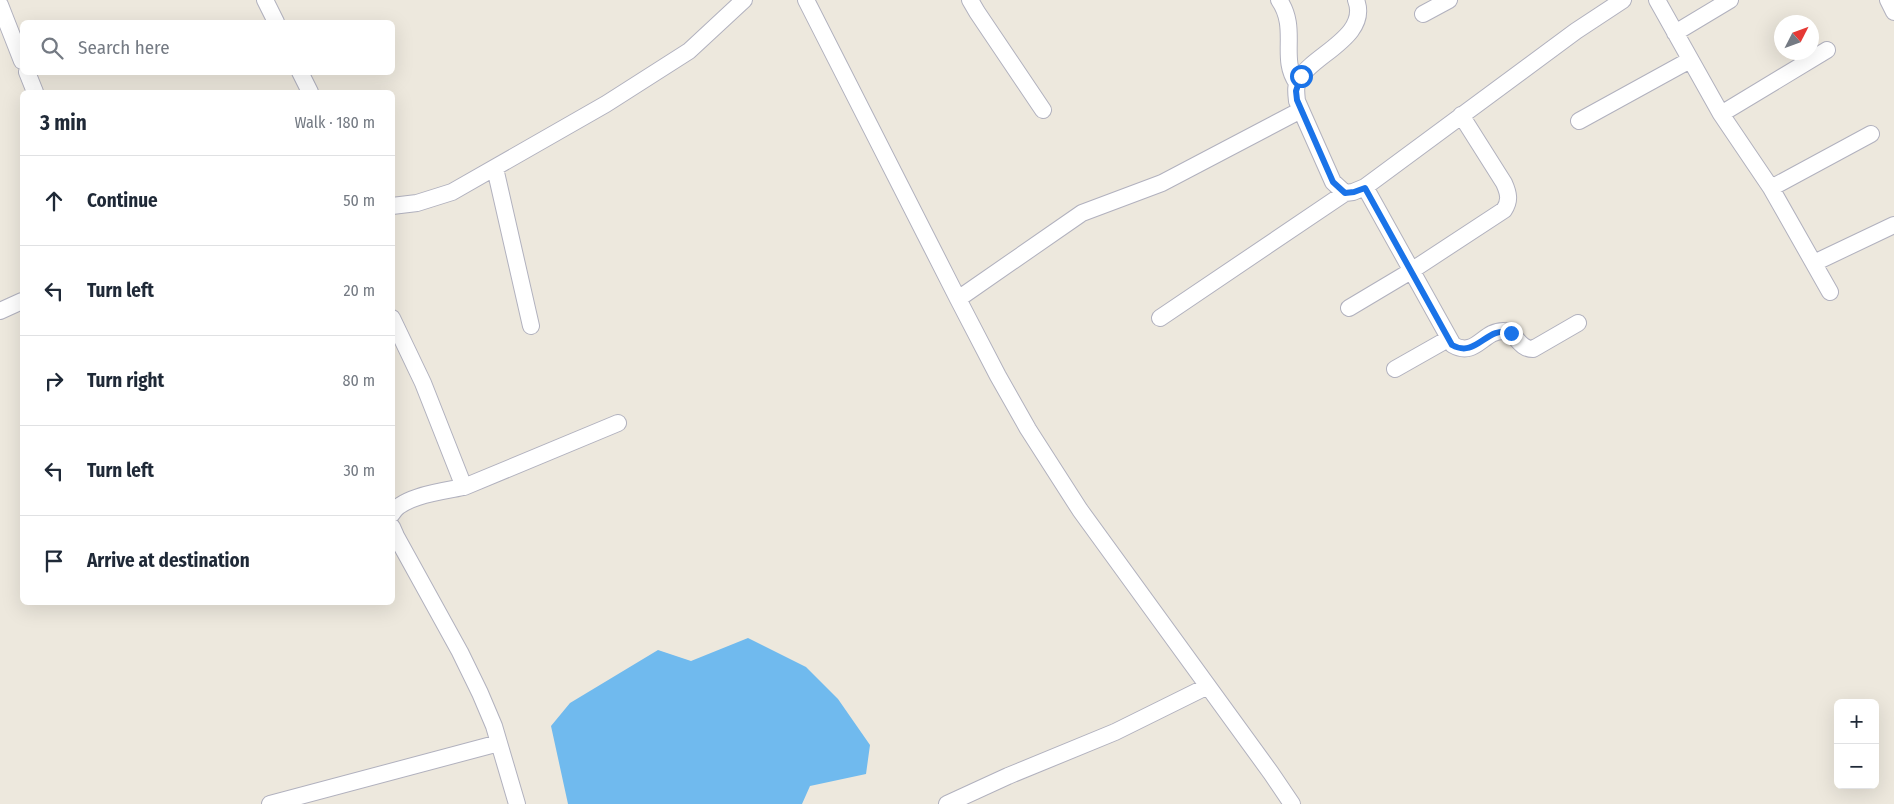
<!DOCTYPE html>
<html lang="en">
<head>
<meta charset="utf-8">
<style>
	:root { --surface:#fff; --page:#f6f6f7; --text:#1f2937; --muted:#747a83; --line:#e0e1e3 }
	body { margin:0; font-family:"Fira Sans Condensed",sans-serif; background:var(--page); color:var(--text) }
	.controls { position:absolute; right:15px; bottom:15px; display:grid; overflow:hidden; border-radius:8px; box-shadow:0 5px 20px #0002 }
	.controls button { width:45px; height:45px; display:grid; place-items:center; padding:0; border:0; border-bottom:1px solid var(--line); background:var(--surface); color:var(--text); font:25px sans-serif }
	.compass { position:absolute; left:1774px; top:15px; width:45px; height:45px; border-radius:50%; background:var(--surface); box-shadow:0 5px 20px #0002; rotate:48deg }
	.stop { position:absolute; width:15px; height:15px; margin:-11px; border:4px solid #1a73e8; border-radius:50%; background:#fff }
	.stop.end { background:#1a73e8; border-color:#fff; box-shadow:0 1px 5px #0008 }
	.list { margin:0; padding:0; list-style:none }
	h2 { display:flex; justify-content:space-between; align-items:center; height:65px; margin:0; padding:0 20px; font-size:21px }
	h2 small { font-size:16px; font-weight:400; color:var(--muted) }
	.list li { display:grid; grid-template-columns:32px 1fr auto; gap:15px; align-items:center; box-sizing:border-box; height:90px; padding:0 20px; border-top:1px solid var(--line) }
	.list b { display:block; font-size:19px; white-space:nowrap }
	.list em { font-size:16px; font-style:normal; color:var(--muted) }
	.icon { flex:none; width:28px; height:28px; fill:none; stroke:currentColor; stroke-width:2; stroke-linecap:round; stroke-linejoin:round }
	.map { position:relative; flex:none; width:1894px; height:804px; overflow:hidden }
	.search { position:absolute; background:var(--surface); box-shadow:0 5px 20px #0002; left:20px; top:20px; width:375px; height:55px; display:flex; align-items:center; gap:12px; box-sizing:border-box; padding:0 18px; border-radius:8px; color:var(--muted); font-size:19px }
	.panel { position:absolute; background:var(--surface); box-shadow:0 5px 20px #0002; left:20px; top:90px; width:375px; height:515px; border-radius:8px }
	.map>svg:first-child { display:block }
	.water { fill:#70baee }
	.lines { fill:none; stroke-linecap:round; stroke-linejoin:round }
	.minor-casing { stroke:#b1b1be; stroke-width:18 }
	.minor { stroke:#fff; stroke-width:16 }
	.route { stroke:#1a73e8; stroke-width:6 }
</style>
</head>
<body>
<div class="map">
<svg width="1894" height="804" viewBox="0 0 1894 804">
	<rect width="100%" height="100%" fill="#ede8dd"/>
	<!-- water -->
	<path class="water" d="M748,638L806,667L838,699L870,745L866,774L810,786L802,804H568L551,726L570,703L658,650L691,661Z"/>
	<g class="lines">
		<!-- minor casing -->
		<g class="minor-casing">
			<path id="minor" d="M265,0L276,22
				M806,0L958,299L998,376L1028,429L1080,510L1271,773L1292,804
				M970,0L977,12L1043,110
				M1279,0C1299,29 1279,58 1297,83
				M1356,0C1370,36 1313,55 1300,78C1295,85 1296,92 1297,101L1333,182L1345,193L1353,192L1365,187L1576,31L1623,0
				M1657,0L1721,114L1771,188L1830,292
				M1888,0L1894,12
				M0,5L22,61
				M1423,14L1449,0
				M1675,33L1730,0
				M27,72L35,92
				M300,72L310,92
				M1721,114L1827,50
				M1579,121L1690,60
				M495,168L531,326
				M1365,187L1453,345C1476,358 1483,330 1504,331C1516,331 1518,349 1533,349L1578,323
				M1771,188L1871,134
				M392,206L417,203L452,192L606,104L689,51L744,0
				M1814,263L1894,225
				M958,299L1082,213L1162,183L1301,110
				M1349,308L1411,271L1504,210C1510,201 1509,194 1504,183L1461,115
				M0,311L22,301
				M392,318L423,383L464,487C445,491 401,496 392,514
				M1160,318L1345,193
				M1395,369L1448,339
				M464,487L618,423
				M392,527L396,536L460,652L480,693L494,726L517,804
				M270,804L499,743
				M947,804L1008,776L1115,732L1208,686"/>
		</g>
		<!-- minor -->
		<use href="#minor" class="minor"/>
	</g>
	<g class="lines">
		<!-- route -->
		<path class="route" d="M1301,76L1296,91L1297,100L1333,182L1345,193L1354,192L1365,188L1452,345C1477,359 1486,325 1511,333"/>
	</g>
</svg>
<div class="controls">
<button>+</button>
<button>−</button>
</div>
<svg class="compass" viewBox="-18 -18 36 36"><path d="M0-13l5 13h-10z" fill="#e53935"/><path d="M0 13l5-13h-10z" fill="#747a83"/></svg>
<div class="stop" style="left:1301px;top:76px"></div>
<div class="stop end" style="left:1511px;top:333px"></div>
<div class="search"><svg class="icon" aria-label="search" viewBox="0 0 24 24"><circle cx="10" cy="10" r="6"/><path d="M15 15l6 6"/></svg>Search here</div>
<section class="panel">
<h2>3 min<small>Walk · 180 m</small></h2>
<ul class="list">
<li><svg class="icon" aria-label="ahead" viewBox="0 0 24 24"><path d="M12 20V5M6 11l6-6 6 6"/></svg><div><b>Continue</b></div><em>50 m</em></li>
<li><svg class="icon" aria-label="left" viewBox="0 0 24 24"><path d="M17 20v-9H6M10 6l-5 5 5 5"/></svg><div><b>Turn left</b></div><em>20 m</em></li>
<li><svg class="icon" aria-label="right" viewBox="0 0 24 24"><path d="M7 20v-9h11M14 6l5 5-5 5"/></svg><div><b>Turn right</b></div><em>80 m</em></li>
<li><svg class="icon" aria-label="left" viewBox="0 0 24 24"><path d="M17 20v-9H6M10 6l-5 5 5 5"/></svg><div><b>Turn left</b></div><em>30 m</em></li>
<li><svg class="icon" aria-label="arrive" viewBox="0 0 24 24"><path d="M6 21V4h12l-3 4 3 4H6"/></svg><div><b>Arrive at destination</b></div></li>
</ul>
</section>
</div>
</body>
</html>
